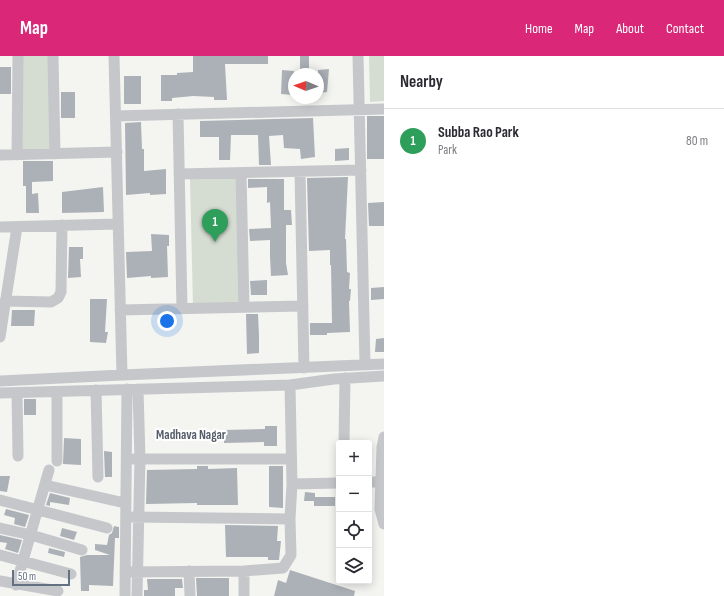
<!DOCTYPE html>
<html lang="en">
<head>
<meta charset="utf-8">
<style>
	:root { --surface:#fff; --page:#f2f2f3; --text:#2b2b33; --muted:#7c7c81; --line:#e1e1e2; --accent:#db2777 }
	body { margin:0; font-family:"Sofia Sans Condensed",sans-serif; background:var(--page); color:var(--text) }
	.controls { position:absolute; right:12px; bottom:12px; display:grid; overflow:hidden; border-radius:4px; box-shadow:0 2px 10px #0003 }
	.controls button { width:36px; height:36px; display:grid; place-items:center; padding:0; border:0; border-bottom:1px solid var(--line); background:var(--surface); color:var(--text); font:20px sans-serif }
	.compass { position:absolute; left:288px; top:12px; width:36px; height:36px; border-radius:50%; background:var(--surface); box-shadow:0 2px 10px #0003; rotate:272deg }
	.scale { position:absolute; left:12px; bottom:10px; width:58px; box-sizing:border-box; padding-left:4px; border:2px solid #647182; border-top:0; font-size:11px; line-height:14px; white-space:nowrap; color:#647182; -webkit-text-stroke:3px #fff; paint-order:stroke }
	.you { position:absolute; left:167px; top:265px; width:14px; height:14px; margin:-10px; border:3px solid #fff; border-radius:50%; background:#1a73e8; box-shadow:0 0 0 6px #1a73e833 }
	.badge { display:grid; place-items:center; width:26px; height:26px; border-radius:50%; background:var(--accent); color:#fff; font-size:13px; font-weight:700 }
	.pin { position:absolute; translate:-50% -33px; filter:drop-shadow(0 1px 2px #0008) }
	.pin::after { content:''; position:absolute; top:21px; width:14px; height:12px; background:inherit; clip-path:polygon(0 0,100% 0,50% 100%) }
	.list { margin:0; padding:0; list-style:none }
	h2 { display:flex; justify-content:space-between; align-items:center; height:52px; margin:0; padding:0 16px; font-size:17px }
	h2 small { font-size:13px; font-weight:400; color:var(--muted) }
	.list li { display:grid; grid-template-columns:26px 1fr auto; gap:12px; align-items:center; box-sizing:border-box; height:64px; padding:0 16px; border-top:1px solid var(--line) }
	.list b { display:block; font-size:15px; white-space:nowrap }
	.list p { margin:0; font-size:13px; white-space:nowrap; color:var(--muted) }
	.list em { font-size:13px; font-style:normal; color:var(--muted) }
	.icon { flex:none; width:22px; height:22px; fill:none; stroke:currentColor; stroke-width:2; stroke-linecap:round; stroke-linejoin:round }
	.map { position:relative; flex:none; width:384px; height:540px; overflow:hidden }
	header { display:flex; align-items:center; gap:24px; box-sizing:border-box; height:56px; padding:0 20px; background:var(--accent); color:#fff }
	header strong { font-size:19px }
	nav { display:flex; gap:22px; margin-inline-start:auto; font-size:14px }
	main { display:flex }
	aside { flex:1; background:var(--surface) }
	.map>svg:first-child { display:block }
	.green { fill:#d5dcd2 }
	.building { fill:#abb1b7 }
	.lines { fill:none; stroke-linecap:round; stroke-linejoin:round }
	.minor { stroke:#c5c7cb; stroke-width:11 }
	.labels { text-anchor:middle; stroke-width:4; stroke-linejoin:round; paint-order:stroke }
	.neighbourhood-label { font-size:13px; font-weight:bold; fill:#525b67; stroke:#fff }
</style>
</head>
<body>
<header>
<strong>Map</strong>
<nav><a>Home</a><a>Map</a><a>About</a><a>Contact</a></nav>
</header>
<main>
<div class="map">
<svg width="384" height="540" viewBox="0 0 384 540">
	<rect width="100%" height="100%" fill="#f4f5f1"/>
	<!-- green -->
	<path class="green" d="M21,0H53L54,98L22,97Z
		M369,0H384V45L370,46Z
		M238,121L241,250L193,251L190,122Z"/>
	<!-- building -->
	<path class="building" d="M193,0H268V8H225L227,44H214V41L193,40L172,42V45H161V19H177V17L193,16Z
		M300,0H309V18H300Z
		M0,11H11V38H0Z
		M329,13L327,36L318,37V14Z
		M282,14L294,15L293,39L281,38Z
		M124,20H141V48H124Z
		M61,36H75V62H61Z
		M367,60H384V103H367Z
		M313,62L315,101L301,103L300,93L284,92L283,79L269,80L271,109H259L258,79H231L230,104H219V81H200V65Z
		M141,66L142,93H144V115L166,113V138L150,139V137L126,139L125,67Z
		M349,92V104L335,105V93Z
		M23,105H53V125L32,126V138L38,137L39,157H26V130H23Z
		M348,121L345,183H346L347,216L350,217L349,233H351L350,245H349L350,276L327,277V279H310V267H332L331,209H330V194L309,195L307,122Z
		M248,123H284V154H291L292,169H286V207L288,219L271,220L270,201V184L250,185L249,173L271,172L270,146L267,147V131L248,132Z
		M103,131L104,156L62,157V136Z
		M384,146V170H369L368,147Z
		M151,178L169,179V190H167L168,221L151,222V220L127,222L126,196L152,195Z
		M69,191H83V203H80L81,221L68,222Z
		M267,224V239H251L250,225Z
		M384,231V243L371,244V232Z
		M90,243H107L105,276H108L106,287L90,286Z
		M12,254H35L34,270H11Z
		M246,258H258L259,279V297L247,298Z
		M384,282V296H375L376,283Z
		M24,343H36V359H24Z
		M265,370H277V390H264V386L224,387V374L265,373Z
		M64,382L81,383V409L63,408Z
		M104,395L112,396V421H105Z
		M197,410H208V413L237,412L238,449H197V447L146,448L147,414L197,413Z
		M269,410H283V452L269,451Z
		M0,420H10L7,436L0,435Z
		M305,436L315,437V441H335V450H314V445H304Z
		M50,437L70,442L69,449L50,446V450L46,449Z
		M6,453L29,459L25,471L14,468L15,462L4,459Z
		M225,469L278,470L277,485H281L279,504H268V501H226Z
		M114,470L119,471V482H115L113,530L89,529V535H81L80,501L87,499H110L95,494V488L107,489L109,479L112,477Z
		M62,472L77,476L74,484L60,480Z
		M0,479L22,484L18,497L5,493L7,487L0,486Z
		M49,492L65,496L64,501L48,497Z
		M290,514L355,535L354,540H274L278,524L286,527Z
		M196,522H229V540H197Z
		M147,523H182L183,532H175V540H144V534H148Z"/>
	<g class="lines">
		<!-- minor -->
		<path class="minor" d="M53,0L55,98
			M114,0L122,319
			M358,0L365,309
			M178,58L182,253
			M116,60L384,53
			M0,99L117,96
			M17,99L18,0
			M300,116L304,312
			M241,117L244,251
			M179,118L361,114
			M0,171L118,168
			M5,245L51,246L58,242L61,236L62,169
			M120,254L303,250
			M0,281L17,171
			M0,325L122,319L384,308
			M96,334L98,421
			M1,337L290,329
			M17,337L18,400
			M384,381L382,391L380,453L384,468
			M344,387L345,322
			M134,403H291
			M57,405V336
			M369,426H381
			M292,428L339,427
			M45,429L125,447
			M0,444L107,472
			M133,461L290,463
			M0,472L31,479L82,494
			M0,499L71,518
			M189,515L190,540
			M125,516L244,515L283,512L291,499L290,463L292,428L290,329L334,323L384,320
			M0,525L58,535
			M16,529L49,414
			M125,540L127,333
			M137,540L140,403L138,333
			M244,540V515"/>
	</g>
	<g class="labels">
		<!-- neighbourhood labels -->
		<g class="neighbourhood-label">
			<text x="191" y="383">Madhava Nagar</text>
		</g>
	</g>
</svg>
<div class="controls">
<button>+</button>
<button>−</button>
<button><svg class="icon" aria-label="locate" viewBox="0 0 24 24"><circle cx="12" cy="12" r="6"/><path d="M12 2v4M12 18v4M2 12h4M18 12h4"/></svg></button>
<button><svg class="icon" aria-label="layers" viewBox="0 0 24 24"><path d="M12 4l9 5-9 5-9-5zM3 14l9 5 9-5"/></svg></button>
</div>
<svg class="compass" viewBox="-18 -18 36 36"><path d="M0-13l5 13h-10z" fill="#e53935"/><path d="M0 13l5-13h-10z" fill="#7c7c81"/></svg>
<div class="scale">50 m</div>
<div class="you"></div>
<div class="pin badge" style="left:215px;top:186px;background:#2e9e5b">1</div>
</div>
<aside>
<h2>Nearby<small></small></h2>
<ul class="list">
<li><span class="badge" style="background:#2e9e5b">1</span><div><b>Subba Rao Park</b><p>Park</p></div><em>80 m</em></li>
</ul>
</aside>
</main>
</body>
</html>
